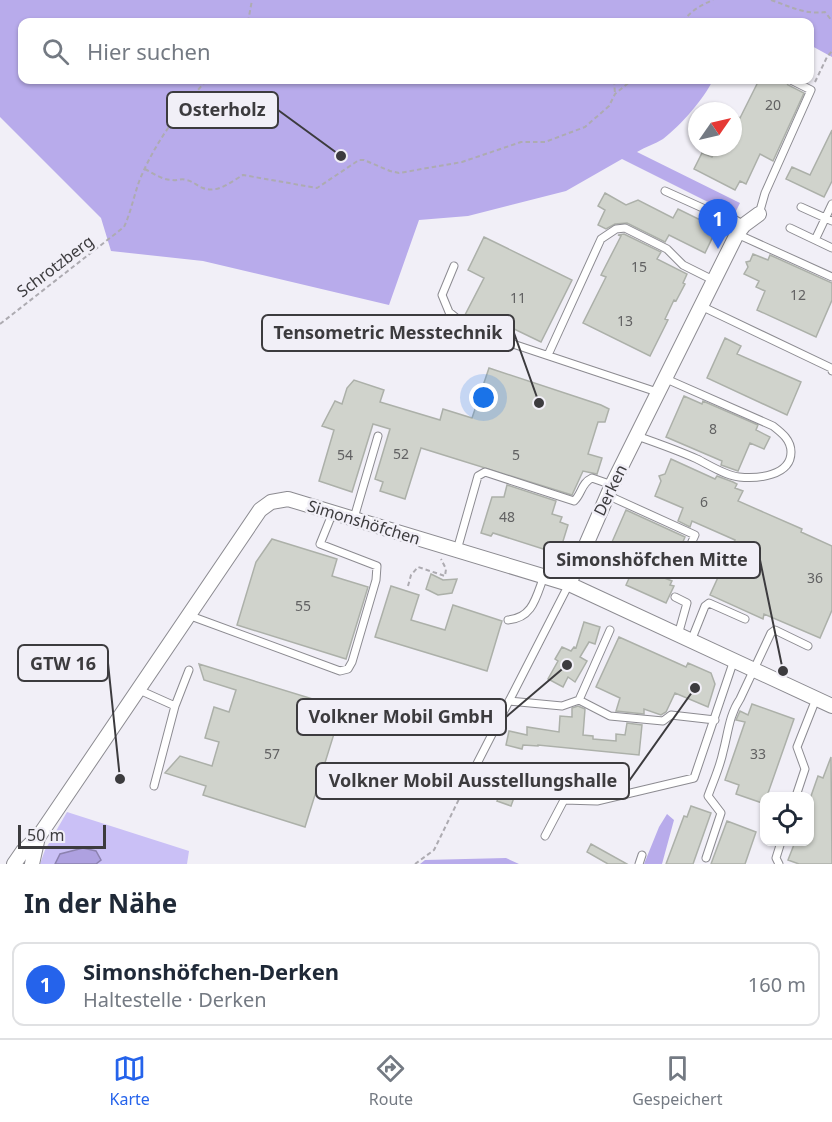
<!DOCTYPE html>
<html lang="de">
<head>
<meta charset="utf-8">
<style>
	:root { --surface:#fff; --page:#f2f2f3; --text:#1f2937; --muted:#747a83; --line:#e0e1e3; --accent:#2563eb }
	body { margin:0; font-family:"Noto Sans",sans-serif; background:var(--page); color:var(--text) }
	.controls { position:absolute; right:18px; bottom:18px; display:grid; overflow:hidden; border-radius:12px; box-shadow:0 2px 4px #0004 }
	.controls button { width:54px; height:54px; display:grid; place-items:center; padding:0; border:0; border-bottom:2px solid var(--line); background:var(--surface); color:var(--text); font:30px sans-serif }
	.compass { position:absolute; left:688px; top:102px; width:54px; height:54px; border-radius:50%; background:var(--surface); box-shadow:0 2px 4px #0004; rotate:56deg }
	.scale { position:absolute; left:18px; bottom:15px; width:88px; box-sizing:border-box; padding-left:6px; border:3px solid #3c3b3e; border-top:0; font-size:16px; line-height:21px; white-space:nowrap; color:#3c3b3e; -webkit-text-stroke:4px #f1eff7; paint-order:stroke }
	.you { position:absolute; left:484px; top:398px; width:21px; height:21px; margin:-15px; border:4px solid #fff; border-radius:50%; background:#1a73e8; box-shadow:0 0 0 9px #1a73e833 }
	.badge { display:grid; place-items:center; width:39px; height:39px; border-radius:50%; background:var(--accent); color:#fff; font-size:20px; font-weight:700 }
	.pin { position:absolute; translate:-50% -50px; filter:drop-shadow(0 2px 3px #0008) }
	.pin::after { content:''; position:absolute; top:32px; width:21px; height:18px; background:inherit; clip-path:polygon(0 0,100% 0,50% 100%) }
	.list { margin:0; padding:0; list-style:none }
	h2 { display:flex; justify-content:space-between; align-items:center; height:78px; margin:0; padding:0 24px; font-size:26px }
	h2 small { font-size:20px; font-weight:400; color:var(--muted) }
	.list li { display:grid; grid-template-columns:39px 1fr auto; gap:18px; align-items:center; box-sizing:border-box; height:84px; margin:0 12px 12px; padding:0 12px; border:2px solid var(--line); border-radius:12px }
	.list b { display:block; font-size:22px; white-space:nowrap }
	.list p { margin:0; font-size:20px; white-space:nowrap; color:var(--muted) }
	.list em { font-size:20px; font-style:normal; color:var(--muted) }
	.icon { flex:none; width:33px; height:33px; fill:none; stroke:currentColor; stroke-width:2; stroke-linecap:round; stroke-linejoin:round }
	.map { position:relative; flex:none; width:832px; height:864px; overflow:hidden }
	.search { position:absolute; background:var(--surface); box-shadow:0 2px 4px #0004; left:18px; right:18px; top:18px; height:66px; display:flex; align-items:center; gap:15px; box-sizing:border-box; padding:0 21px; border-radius:12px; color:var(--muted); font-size:22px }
	.sheet { height:174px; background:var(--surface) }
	nav { display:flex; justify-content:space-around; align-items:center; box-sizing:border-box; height:84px; border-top:2px solid var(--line); background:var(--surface); font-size:16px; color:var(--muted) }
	nav a { display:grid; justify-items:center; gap:3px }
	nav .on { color:var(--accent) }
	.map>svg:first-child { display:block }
	.green { fill:#cac0f6 }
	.forest { fill:#b8abeb }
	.water { fill:#aea1e0; stroke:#8c82af; stroke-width:1.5 }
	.building { fill:#d0d3cc; stroke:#acb0a9; stroke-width:1.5 }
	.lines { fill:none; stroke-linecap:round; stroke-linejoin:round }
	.lane-casing { stroke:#8c8b91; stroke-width:9 }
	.street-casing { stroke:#8c8b91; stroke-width:16 }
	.path { stroke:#adabb1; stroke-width:2; stroke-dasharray:4.5 3; stroke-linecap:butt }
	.lane { stroke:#fff; stroke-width:7 }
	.street { stroke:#fff; stroke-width:14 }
	.labels { text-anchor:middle; stroke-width:5; stroke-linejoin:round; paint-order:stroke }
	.number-label { font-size:14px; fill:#616162 }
	.street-label { font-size:16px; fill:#3c3b3e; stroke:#f1eff7 }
	.leader { fill:none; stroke:#3c3b3e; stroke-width:2 }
	.callout-dot { fill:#3c3b3e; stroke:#f1eff7; stroke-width:2 }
	.callout { fill:#f1eff7; stroke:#3c3b3e; stroke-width:2 }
	.callout-label { font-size:18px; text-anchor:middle; font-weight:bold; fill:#3c3b3e }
</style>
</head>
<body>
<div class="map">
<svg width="832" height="864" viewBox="0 0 832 864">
	<rect width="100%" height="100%" fill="#f1eff7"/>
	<!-- green -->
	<path class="green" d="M67,812L189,851L187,864H40L45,850Z"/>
	<!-- forest -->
	<path class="forest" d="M0,0H832V57L810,45V22C800,22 789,23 779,22C764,21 762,16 745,22H22V80H713C703,100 681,125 663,139C655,144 645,147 637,152L740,203L734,215L622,159L566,191L468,216L419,220L389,305L203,261L111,251L101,218L0,117Z
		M667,814L674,820L662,864H644L659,827Z
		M506,858L519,864H420L425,860Z"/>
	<!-- water -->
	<path class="water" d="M83,848L96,851L101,860L96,864H55L60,854Z"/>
	<!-- building -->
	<path class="building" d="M759,80H785L788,85L804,93L773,161L760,154L746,184L740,181L735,190L694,169L702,153L712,157L717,147H733V114L740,118Z
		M832,130V181L824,197L786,179L792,167L810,175Z
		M605,193L626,205L638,200L673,218L678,209L717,228L705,253L669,235L665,242L627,223L615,224L606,229L598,225L605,210L598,206Z
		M624,234L661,252L657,259L687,274L683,283L685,284L676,301L674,300L665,319L668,320L650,356L583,323L606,277L601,275L621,236L618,235Z
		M484,237L572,280L541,342L510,327L505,335L464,317L484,278L468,270Z
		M753,254L768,260L770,255L832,283V300L816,337L757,310L765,291L756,287L759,281L744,274L748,267L746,262L750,261Z
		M725,338L741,346L737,354L801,382L787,415L707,378Z
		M489,368L601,405L609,409L605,422H598L588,454L602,458L597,474L583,471L572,495L421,448L405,499L380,491L383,482L375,479L390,429L373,424L352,492L319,481L334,430L322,426L335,401L342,404L347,388L354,380L384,390L380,402L440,420L443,409L472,418Z
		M684,396L702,404L703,401L758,425L756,430L770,437L764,449L750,443L738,471L721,465L722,461L666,437Z
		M671,459L715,479L717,476L733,482L737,484L735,488L743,491L738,501L802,529L801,532L832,546V610L820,638L764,614L763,619L710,595L735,540L692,521L690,527L678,521L683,508L655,496L661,481L659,476L665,474Z
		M507,485L556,501L552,514L562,517L560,522L568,525L559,554L493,533L491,536L481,533L492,497H504Z
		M626,510L685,537L677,556L667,552L657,575L672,581L670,585L674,586L666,603L626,585L640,554L612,542Z
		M272,539L337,559L332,576L368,587L346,659L237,625L256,562Z
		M431,574L443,580L457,579L452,593L438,595L426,589Z
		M391,586L419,595L411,620L445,630L453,605L502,621L487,671L375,637Z
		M584,622L600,627L595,644L589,642L580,657L587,661L575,682L568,677L563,687L548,679L558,661L555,659L562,647L571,651L574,647L576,648Z
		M619,637L686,667L688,663L711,673L715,684L708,707L675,693L666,712L661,715L644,709V714L616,711L620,698L596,687Z
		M199,664L342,708L305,827L203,795L206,786L165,773L180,756L212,766L219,742L205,738L214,707L229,712L236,690L204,680Z
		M752,704L794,719L767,796H765V804L736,794L739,785L725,780L745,722L736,720L740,711L748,715Z
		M578,706L585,709L583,735L593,736V739L616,741V734L625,735L627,723L642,725L639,755L538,745V746L523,745L522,749L506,745L509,731L527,735V727L559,732L560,716L572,717V708Z
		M831,757L832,864H799L788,860L795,842H810V799L818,776L823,778Z
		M499,784L517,789L511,806L497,801L499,797L495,796Z
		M691,806L711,813L693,864H666L684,816L687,817Z
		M727,821L756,832L745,864H711Z
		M591,844L627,864H608L587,852Z"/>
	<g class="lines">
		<!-- lane casing -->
		<g class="lane-casing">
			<path id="lane" d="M665,191L707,210L732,218L744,225
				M801,207L832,221
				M759,214L765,193L811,90L791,80
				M790,228L832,248
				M737,234L832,277
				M815,240L832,204
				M454,266L442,295L449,312L465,325L510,343L657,392
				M701,306L831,368L832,371
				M548,355L601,239L616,229L625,228L667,249L683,265L713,280
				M637,436C657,443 677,450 697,459C709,465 726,476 739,477C757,479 791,476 791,452C791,440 782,433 773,426L664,378
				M607,495L695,535L684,559
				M354,518L378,436
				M586,543L615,557L622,570
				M457,550L478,476L485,472L574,501C582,494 581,483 592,478L612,485
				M675,597L687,603L678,635
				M188,615L340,671L348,669L352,662L376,580L377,566L320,544L333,512
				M508,620C533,618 536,597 544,576
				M691,641L705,606L709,603L745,619
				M137,689L175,706L154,786
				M579,700L610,716L663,721L671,715L715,720
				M509,701L562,706L579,700L610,630
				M175,706L189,670
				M465,787L569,584
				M796,796L805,769L797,747L816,699
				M545,836L564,800L597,801L694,778L734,660
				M706,858L721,813L708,796C713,782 720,767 723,752C728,734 729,715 740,699L771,633L775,630L808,646
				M639,864L642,855
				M779,864L776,858L781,842"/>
		</g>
		<!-- street casing -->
		<g class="street-casing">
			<path id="street" d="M569,584L612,485L737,234L744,225L759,214
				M14,864L23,851L39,836L260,510L271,502L288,499L569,584L832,706
				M32,864L38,837"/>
		</g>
		<!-- path -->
		<path class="path" d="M771,0C789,6 805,15 825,12L832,21
			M248,22L252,0
			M683,22C690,11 701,5 713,0
			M614,80L615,94
			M815,82L827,57L832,51
			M145,169C153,173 162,180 172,180C177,181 181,178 186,180C193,181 197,186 203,188C218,194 232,181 243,175L317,188L359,160H364L390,171L399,173L462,162L521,142H545L585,127L609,106L615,94L632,80
			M0,324L124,227C131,212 134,195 140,179C156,141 180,109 207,80
			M408,586L411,575L418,567L445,576L446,569L441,559
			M415,864L434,850L461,795"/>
		<!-- lane -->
		<use href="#lane" class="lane"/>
		<!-- street -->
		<use href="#street" class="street"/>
	</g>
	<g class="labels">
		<!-- number labels -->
		<g class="number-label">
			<text x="773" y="110">20</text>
			<text x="639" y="272">15</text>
			<text x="798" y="300">12</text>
			<text x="518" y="303">11</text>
			<text x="625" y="326">13</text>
			<text x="713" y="434">8</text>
			<text x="401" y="459">52</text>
			<text x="345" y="460">54</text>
			<text x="516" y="460">5</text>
			<text x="704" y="507">6</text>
			<text x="507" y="522">48</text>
			<text x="815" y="583">36</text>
			<text x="303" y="611">55</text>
			<text x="272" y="759">57</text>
			<text x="758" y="759">33</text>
		</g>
		<!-- street labels -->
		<g class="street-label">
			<text transform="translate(55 266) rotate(-37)" y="6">Schrotzberg</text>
			<text transform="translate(610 490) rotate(-64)" y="6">Derken</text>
			<text transform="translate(364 522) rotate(17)" y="6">Simonshöfchen</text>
		</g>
	</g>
	<!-- callouts -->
	<path class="leader" d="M341 156L278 110M539 403L514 333M783 671L760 560M120 779L108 663M567 665L506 717M695 688L629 781"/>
	<g class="callout-dot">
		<circle cx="341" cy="156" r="6"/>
		<circle cx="539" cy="403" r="6"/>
		<circle cx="783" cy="671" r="6"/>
		<circle cx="120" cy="779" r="6"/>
		<circle cx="567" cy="665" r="6"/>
		<circle cx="695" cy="688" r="6"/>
	</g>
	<g class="callout">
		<rect x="167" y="92" width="111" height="36" rx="6"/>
		<rect x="262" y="315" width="252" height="36" rx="6"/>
		<rect x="544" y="542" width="216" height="36" rx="6"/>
		<rect x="18" y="645" width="90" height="36" rx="6"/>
		<rect x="297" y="699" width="209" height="36" rx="6"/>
		<rect x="316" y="763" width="313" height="36" rx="6"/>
	</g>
	<g class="callout-label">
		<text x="222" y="116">Osterholz</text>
		<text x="388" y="339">Tensometric Messtechnik</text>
		<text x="652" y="566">Simonshöfchen Mitte</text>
		<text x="63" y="670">GTW 16</text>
		<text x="401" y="723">Volkner Mobil GmbH</text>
		<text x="473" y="787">Volkner Mobil Ausstellungshalle</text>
	</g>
</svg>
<div class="controls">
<button><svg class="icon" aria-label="locate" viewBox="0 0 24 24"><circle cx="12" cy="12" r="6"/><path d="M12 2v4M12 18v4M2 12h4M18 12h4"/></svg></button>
</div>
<svg class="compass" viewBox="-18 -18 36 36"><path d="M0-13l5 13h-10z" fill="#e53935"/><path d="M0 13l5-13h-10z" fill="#747a83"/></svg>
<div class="scale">50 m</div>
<div class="you"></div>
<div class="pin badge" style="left:718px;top:249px">1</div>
<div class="search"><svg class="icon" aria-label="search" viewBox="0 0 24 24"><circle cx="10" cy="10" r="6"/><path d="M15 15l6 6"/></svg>Hier suchen</div>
</div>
<section class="sheet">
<h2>In der Nähe<small></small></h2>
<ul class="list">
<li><span class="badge">1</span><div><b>Simonshöfchen-Derken</b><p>Haltestelle · Derken</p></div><em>160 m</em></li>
</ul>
</section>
<nav>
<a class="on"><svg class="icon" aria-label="map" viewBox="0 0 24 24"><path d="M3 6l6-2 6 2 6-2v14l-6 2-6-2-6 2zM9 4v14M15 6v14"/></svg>Karte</a>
<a><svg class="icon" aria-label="directions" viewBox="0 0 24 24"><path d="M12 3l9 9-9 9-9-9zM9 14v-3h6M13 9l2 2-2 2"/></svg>Route</a>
<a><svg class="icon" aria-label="saved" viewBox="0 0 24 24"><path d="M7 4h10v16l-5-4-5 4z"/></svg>Gespeichert</a>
</nav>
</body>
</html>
